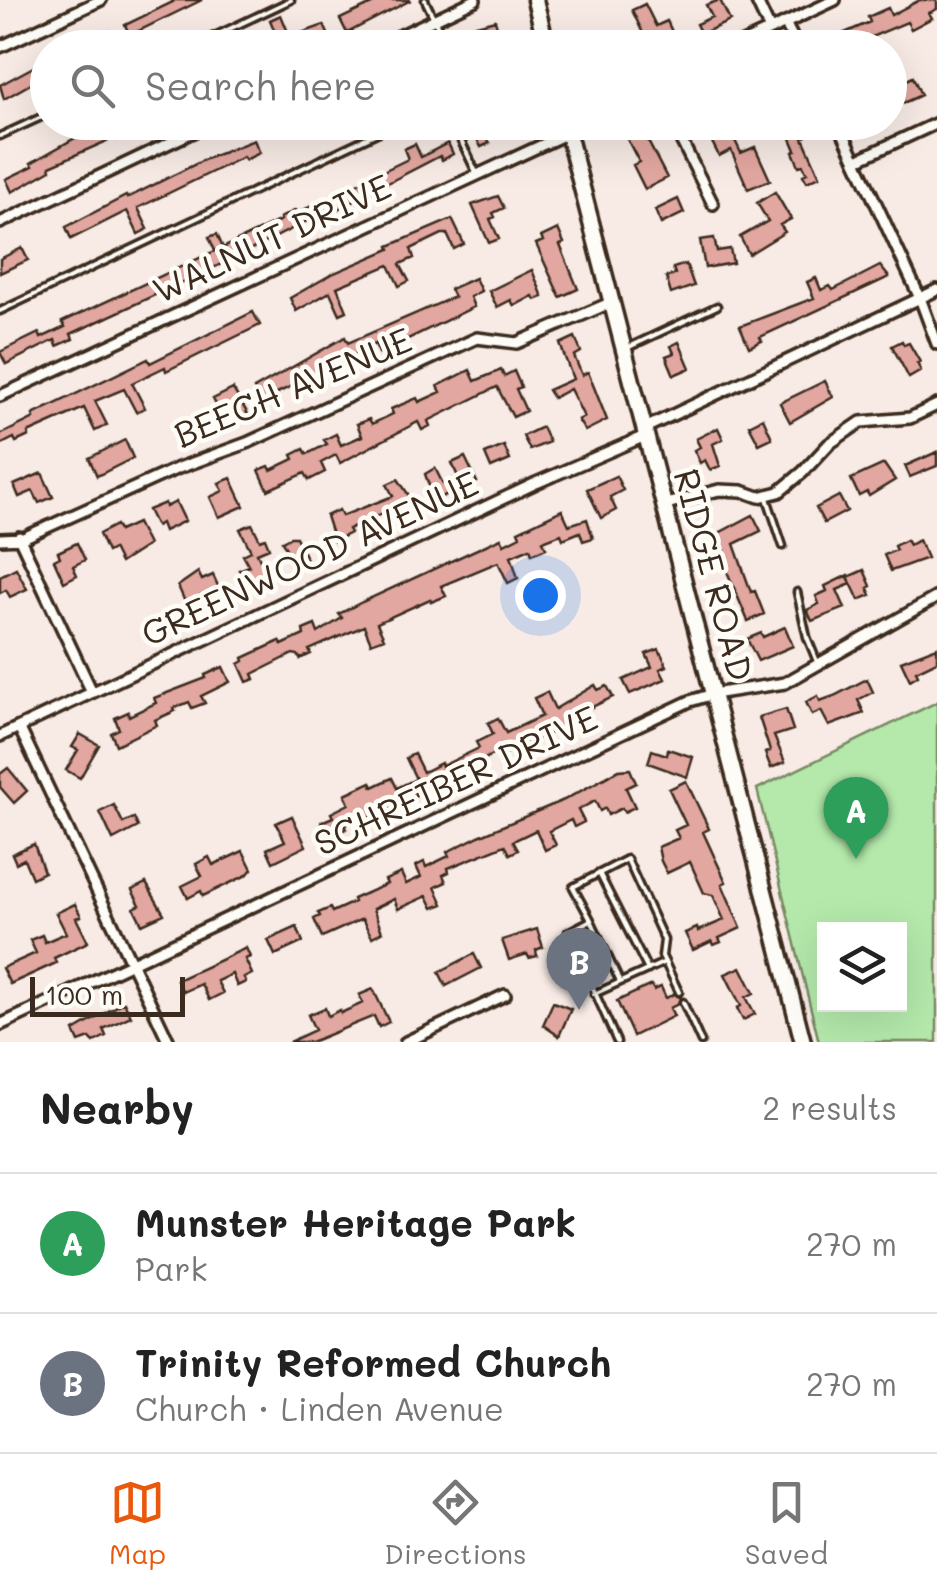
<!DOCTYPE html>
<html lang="en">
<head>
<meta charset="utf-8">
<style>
	:root { --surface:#fff; --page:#f6f6f6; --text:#222; --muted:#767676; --line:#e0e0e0; --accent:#ea580c }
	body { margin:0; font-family:Mali,sans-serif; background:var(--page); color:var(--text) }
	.controls { position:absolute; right:30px; bottom:30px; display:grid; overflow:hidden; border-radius:0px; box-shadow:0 10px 40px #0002 }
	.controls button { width:90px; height:90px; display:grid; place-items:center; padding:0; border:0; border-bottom:2px solid var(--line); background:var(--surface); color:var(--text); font:50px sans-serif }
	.scale { position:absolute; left:30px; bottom:25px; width:155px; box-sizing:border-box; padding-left:10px; border:5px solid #3b2a1e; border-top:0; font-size:28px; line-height:35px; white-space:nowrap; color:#3b2a1e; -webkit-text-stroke:8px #fdfcf7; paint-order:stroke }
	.you { position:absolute; left:540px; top:595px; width:35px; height:35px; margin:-25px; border:8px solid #fff; border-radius:50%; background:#1a73e8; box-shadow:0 0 0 15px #1a73e833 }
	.badge { display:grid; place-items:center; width:65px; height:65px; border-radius:50%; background:var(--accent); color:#fff; font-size:32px; font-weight:700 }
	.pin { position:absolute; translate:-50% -82px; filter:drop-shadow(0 2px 5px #0008) }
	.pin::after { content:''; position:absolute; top:52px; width:35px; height:30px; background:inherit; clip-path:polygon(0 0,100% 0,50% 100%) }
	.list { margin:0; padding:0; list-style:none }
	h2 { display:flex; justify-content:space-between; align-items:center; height:130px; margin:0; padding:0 40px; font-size:42px }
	h2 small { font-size:32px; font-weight:400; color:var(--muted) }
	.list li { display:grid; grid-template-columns:65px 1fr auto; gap:30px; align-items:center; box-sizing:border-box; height:140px; padding:0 40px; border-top:2px solid var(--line) }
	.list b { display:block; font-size:38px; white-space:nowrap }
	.list p { margin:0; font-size:32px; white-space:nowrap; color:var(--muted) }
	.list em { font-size:32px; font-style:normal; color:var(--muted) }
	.icon { flex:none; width:55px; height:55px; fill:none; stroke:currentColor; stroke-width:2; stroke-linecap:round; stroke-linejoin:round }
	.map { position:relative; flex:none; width:937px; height:1042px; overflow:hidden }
	.search { position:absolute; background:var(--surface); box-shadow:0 10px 40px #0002; left:30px; right:30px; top:30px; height:110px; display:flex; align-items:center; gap:25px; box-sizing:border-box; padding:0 35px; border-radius:55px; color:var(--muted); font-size:38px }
	.sheet { height:410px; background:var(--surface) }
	nav { display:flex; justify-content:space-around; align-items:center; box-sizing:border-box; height:140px; border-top:2px solid var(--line); background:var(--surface); font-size:28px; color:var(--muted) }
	nav a { display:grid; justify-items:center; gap:5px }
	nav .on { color:var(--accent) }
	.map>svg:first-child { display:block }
	.green { fill:#b4e9ab; stroke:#788a64; stroke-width:2.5; fill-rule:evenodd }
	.building { fill:#e2a7a1; stroke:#3b2a1e; stroke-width:2.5 }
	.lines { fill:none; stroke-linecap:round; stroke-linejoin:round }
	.service-casing { stroke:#3b2a1e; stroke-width:11 }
	.minor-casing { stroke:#3b2a1e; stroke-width:16 }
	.primary-casing { stroke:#3b2a1e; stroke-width:21 }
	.service { stroke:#fdfcf7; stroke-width:4 }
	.minor { stroke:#fdfcf7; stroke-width:9 }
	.primary { stroke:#fdfcf7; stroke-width:14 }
	.labels { text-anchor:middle; stroke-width:9; stroke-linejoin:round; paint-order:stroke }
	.street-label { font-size:35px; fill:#3b2a1e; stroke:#fdfcf7 }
</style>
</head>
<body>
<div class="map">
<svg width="937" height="1042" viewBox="0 0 937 1042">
	<rect width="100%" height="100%" fill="#f8ebe6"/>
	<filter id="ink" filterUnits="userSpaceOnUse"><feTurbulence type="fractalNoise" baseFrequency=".01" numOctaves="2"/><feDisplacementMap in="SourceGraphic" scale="20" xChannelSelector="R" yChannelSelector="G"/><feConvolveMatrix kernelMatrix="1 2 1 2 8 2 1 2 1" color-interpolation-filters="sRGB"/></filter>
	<g filter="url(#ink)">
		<!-- green -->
		<path class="green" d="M937,702V1042H819L757,789ZM824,929H900V1004H824Z"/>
		<!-- building -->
		<path class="building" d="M172,0H202L130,35L125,25L173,2Z
			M380,0H411L347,33L340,19Z
			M720,0L730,21L701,34L696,24L712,17L706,5Z
			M920,0H937V9L929,13L932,18L911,29L907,22L871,37L874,42L862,48H810L870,22L868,17L888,8L891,15Z
			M645,4L656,26L667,21L674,36L660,43L662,48H650L632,10Z
			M281,15L290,37L324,25L330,38L303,48H258L278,39L270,20Z
			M495,20L500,36L495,38L500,48H475L469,27Z
			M110,31L117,45L111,48H74Z
			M48,59V74L4,99L0,85Z
			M913,77L921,95L890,109V88Z
			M118,122H148L118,140L116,137L50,166L51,170L12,192L6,179L33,166L31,163L91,129L94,135Z
			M461,122H491L481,128L490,143L481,147L473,131L467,134Z
			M784,122H800L806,136L803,138L820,176L807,182L803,175L807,173L803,165L799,166L793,152L796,150Z
			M639,124L667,178L645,189L633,165L639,162L623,131Z
			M729,128L741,153L755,147L770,180L748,189L731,150L719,156L710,138Z
			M254,140L260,153L245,160L243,157L138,208L148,229L138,234L127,211L71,239L66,227L126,196L127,198L206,159Z
			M448,143L453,154L442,160L440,156L328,214L312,222L311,219L239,256L71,334L73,339L57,346L55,340L6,364L0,352L39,333L41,338L65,327L62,322L215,251L209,237L217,234L223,248L281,220L280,218L296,210L297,213L408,159L404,149L415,144L421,157Z
			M775,192L791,219L780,225L785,232L749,254L740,237L768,221L757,203Z
			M498,196L504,208L493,213L495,217L490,219L499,239L489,243L472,205Z
			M678,199L684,213L661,224L655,210Z
			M452,219L464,244L454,249L447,234H442L411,249L414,258L400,264L409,281L399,286L389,265L337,287L347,311L340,314L330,292L296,311L290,298L334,273L390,249L389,246Z
			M558,229L564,243L560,245L578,289L560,297L536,244L543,241L541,237Z
			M714,238L717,251L730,249L733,263L705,268L700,240Z
			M22,248L28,260L0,273V259Z
			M686,264L694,286L671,294L666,277L675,274L673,268Z
			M880,266L889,277L760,337L762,341L749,347L740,326L814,298L807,282L816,278L821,290L830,286L833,290Z
			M532,270L543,297L535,300L533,296L514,306L511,300L497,307L489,291Z
			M475,278L481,291L470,297L474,307L379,353L375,344L354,355L357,362L347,367L344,362L320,373L323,378L299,389L296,384L277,393L279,398L263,406L254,389L345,337L348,343L454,297L450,289Z
			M253,312L260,325L166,371L165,367L132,383L145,408L136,412L124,389L95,401L107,425L95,431L84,408L28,433L29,436L16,442L14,438L0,445V435L34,418L33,415L148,359L150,363Z
			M575,337L581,352L574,356L582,375L588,372L607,420L585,431L578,420L584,417L570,389L553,398L548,390L573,379L560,344Z
			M902,341L904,345L909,343L920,362L917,363L921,371L909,378L892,346Z
			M679,342L690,368L674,375L666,356L674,353L671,346Z
			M470,370L475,381L501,370L504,376L514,371L521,387L516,389L526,411L513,417L497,387L428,421L430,426L422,430L418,422L340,463L336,455L321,463L325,472L309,480L305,473L268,490L259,470L269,466L271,470L294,459L292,455L304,449L307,454L327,444L324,440L336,434L341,445L362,436L357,424L369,419L372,424L393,414L391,409L417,398L419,402L441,392L438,386Z
			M825,381L833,397L790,422L780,403Z
			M233,389L248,414L238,419L234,412L223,418L213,399Z
			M763,418L772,438L759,444L749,425Z
			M542,427L549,442L530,450L523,436Z
			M718,428L723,439L713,444L720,466L710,470L705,460L700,463L694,450L700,447L696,439Z
			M125,440L133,458L97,476L89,458Z
			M504,446L510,460L491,468L485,454Z
			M937,452V466L910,477L905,466Z
			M465,457L477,482L434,500L425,474L435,468L443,484L458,477L452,463Z
			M884,464L895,480L869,496L867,492L859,496L851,479Z
			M42,473L53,497L39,503L33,491L19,497L14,485Z
			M616,476L623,490L610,497L616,510L601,518L587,489Z
			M231,478L244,506L219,517L210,497L223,491L219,483Z
			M398,479L414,503L408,506L409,508L395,515L392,509L348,529L350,533L334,541L326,516L339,510L342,516L393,496L387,484Z
			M839,496L847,511L824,523L816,508Z
			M176,502L185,521L164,531L161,523L156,526L148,510L165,503L166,507Z
			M562,510L569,525L587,519L593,538L583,541L580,532L563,539L561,534L543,541L546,548L532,554L530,548L511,556L518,578L508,583L498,562L441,586L446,596L431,602L430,599L377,623L384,638L371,643L364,626L309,650L311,654L300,659L298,655L293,654L253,674L255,679L247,682L239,664L244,661L243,658L280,641L282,645L304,635L303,630L315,625L318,633L342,618L339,614L362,602L501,538L504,544L520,536L518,531Z
			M753,515L761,531L734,544L751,592L755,591L764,614L748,621L726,569L722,557L727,556L717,534Z
			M137,523L148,545L120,563L113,549L107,552L99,534L116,525L119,531Z
			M252,524L260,540L265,538L269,548L257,553L267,574L248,587L239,570L249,566L243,555L251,551L240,529Z
			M290,537H296L306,558L294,564L282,541Z
			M906,540L909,545L919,540L927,558L891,571L884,555L896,550L894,546Z
			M77,543L85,560L73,566L77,575L64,582L54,560L60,557L58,552Z
			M16,568L27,589L10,597L6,590L0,593V576Z
			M864,570L871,586L868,588L871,595L859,600L848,577Z
			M198,572L202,580L213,575L219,588L185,602L178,586Z
			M848,575L851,584L837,590L845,608L812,621L807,610L819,604L816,596L827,591L825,586Z
			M785,627L793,646L758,661L747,639L761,633L763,637Z
			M937,647V661L916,671L918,675L910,680L901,661Z
			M659,649L667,666L660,669L665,679L630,694L623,680L652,667L646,654Z
			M223,667L230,682L201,696L205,703L192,708L189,702L174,708L175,711L155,720L157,725L116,745L111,733L119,729L115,718L128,712L129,716L156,703L154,698L206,678L205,675Z
			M867,679L873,692L858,700L864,713L829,726L821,711L812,715L806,702L818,696L820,701L834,696Z
			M595,685L598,690L607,686L613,697L571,717L562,724L563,727L503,755L501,750L436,786L434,781L414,791L416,796L367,819L365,815L344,825L346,829L328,837L321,822L333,817L331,813L349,804L345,794L371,782L373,787L392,778L397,788L416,779L406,758L414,754L423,772L441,763L442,766L479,748L476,742L493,734L488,723L498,718L506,733L542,716L534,698L547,692L555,709Z
			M786,709L793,730L774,736L785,762L771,768L765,753L770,751L759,717Z
			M80,734L99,745L80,778L66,770L78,750L72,747Z
			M668,749L693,757L687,777L648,763L652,750L667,755Z
			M8,768L27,791L14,803L0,787V774Z
			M630,769L636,783L626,788L635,807L624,812L622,808L608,815L605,808L600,811L595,801L578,810L584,822L574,827L571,820L549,831L556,845L545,850L536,830L513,841L518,850L510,854L505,845L448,868L449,872L443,875L446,882L435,887L443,904L433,908L427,896L398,909L394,899L373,909L382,932L372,937L362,919L322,937L314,919L320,916L318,913L330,908L332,912L354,902L353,899L387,884L385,880L401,873L406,884L421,877L416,866L424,862L426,867L449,856L447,852L479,836L564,800L619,770Z
			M686,781L709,829L703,832L726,882L722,884L741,928L719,938L721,942L714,945L712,941L693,950L685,933L697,928L698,931L724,920L713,895L704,893L690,862L667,873L661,861L658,847L679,838L675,830L686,825L669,789Z
			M114,805L123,823L134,818L138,827L113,840L100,812Z
			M292,816L306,846L273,862L267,849L285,841L276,823Z
			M34,844L44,872L32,878L24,859L16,863L12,854Z
			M243,851L252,869L247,875L203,896L201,891L188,898L182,886L202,876L196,864L209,857L213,865Z
			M146,883L164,914L142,924L134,908L140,905L132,890Z
			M75,904L81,916L76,918L88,942L54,958L56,963L10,984L2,968L36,953L30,940L42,935L45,942L66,933L56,913Z
			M297,927L303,942L275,955L268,940Z
			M537,929L543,947L536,950L537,956L529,958L527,954L509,960L502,940Z
			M246,948L250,957L245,959L252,974L244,978L246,982L237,986L232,974L217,981L223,993L209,1000L201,984L183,992L177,980Z
			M474,954L481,968L446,986L439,972Z
			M741,967L754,993L746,997L755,1014L743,1020L737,1008L741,1006L725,974Z
			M651,985L654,990L661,987L666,998L674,994L680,998L678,1004L670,1008L674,1016L633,1036L617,1001Z
			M373,989L389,1022L379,1027L374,1016L311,1042H289L315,1030L308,1015L325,1008L328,1016L340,1010L341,1013L363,1003L359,995Z
			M124,1002L131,1016L103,1029L106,1036L94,1042L90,1038L79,1042L74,1031Z
			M553,1002L571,1009L559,1036L543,1025Z"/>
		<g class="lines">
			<!-- service casing -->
			<g class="service-casing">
				<path id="service" d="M425,0L448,48
					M189,48L291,0
					M452,122L476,172
					M0,136L48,114
					M0,311L400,122
					M627,348L717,306
					M766,495L783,546
					M797,592L807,637L818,664
					M599,873L648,970
					M591,920L620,982
					M594,994L665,962
					M683,1002L701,1042
					M617,1042L568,932L591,920L573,887L627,859L664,940L662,956L679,992"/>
			</g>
			<!-- minor casing -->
			<g class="minor-casing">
				<path id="minor" d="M756,0L770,30
					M785,23L798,48
					M0,47L101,0
					M374,48L475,0
					M732,48L835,0
					M672,122L713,204
					M838,122L920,298L937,344
					M857,160L937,123
					M0,223L214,122
					M0,396L568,133
					M643,429L937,290
					M663,505L719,490L742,491L759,497L779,492L803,472L829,444L861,422L910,418L937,405
					M19,537L92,692
					M0,539L23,538L176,469L247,443L477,338L517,343L610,303
					M19,727L169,1042
					M0,736L536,483L645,436
					M0,1025L690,701L713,694L785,683L937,597
					M406,1042L505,995"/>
			</g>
			<!-- primary casing -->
			<g class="primary-casing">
				<path id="primary" d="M535,0L547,48
					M565,122L803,1042"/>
			</g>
			<!-- service -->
			<use href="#service" class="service"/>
			<!-- minor -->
			<use href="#minor" class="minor"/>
			<!-- primary -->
			<use href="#primary" class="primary"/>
		</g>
	</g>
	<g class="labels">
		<!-- street labels -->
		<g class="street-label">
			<text transform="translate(272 239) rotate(-25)" y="12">WALNUT DRIVE</text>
			<text transform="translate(293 388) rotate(-23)" y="12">BEECH AVENUE</text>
			<text transform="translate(310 559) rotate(-25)" y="12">GREENWOOD AVENUE</text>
			<text transform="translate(713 575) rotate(75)" y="12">RIDGE ROAD</text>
			<text transform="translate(456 781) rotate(-25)" y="12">SCHREIBER DRIVE</text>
		</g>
	</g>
</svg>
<div class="controls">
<button><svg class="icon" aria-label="layers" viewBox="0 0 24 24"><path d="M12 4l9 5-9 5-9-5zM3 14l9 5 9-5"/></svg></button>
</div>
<div class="scale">100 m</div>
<div class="you"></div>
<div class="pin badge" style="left:856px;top:859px;background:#2e9e5b">A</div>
<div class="pin badge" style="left:579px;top:1010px;background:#6b7280">B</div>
<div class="search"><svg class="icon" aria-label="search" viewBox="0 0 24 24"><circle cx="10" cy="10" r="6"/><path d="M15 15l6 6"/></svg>Search here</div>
</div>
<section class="sheet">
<h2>Nearby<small>2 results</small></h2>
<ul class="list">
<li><span class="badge" style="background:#2e9e5b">A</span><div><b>Munster Heritage Park</b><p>Park</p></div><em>270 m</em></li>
<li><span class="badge" style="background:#6b7280">B</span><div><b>Trinity Reformed Church</b><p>Church · Linden Avenue</p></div><em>270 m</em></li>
</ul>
</section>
<nav>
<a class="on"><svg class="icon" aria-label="map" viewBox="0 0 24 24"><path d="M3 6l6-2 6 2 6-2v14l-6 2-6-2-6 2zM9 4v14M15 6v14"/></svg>Map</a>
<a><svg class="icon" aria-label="directions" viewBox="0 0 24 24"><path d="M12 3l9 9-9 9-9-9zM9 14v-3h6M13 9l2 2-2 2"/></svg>Directions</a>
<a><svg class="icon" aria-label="saved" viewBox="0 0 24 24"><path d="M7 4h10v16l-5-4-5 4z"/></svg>Saved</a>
</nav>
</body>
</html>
